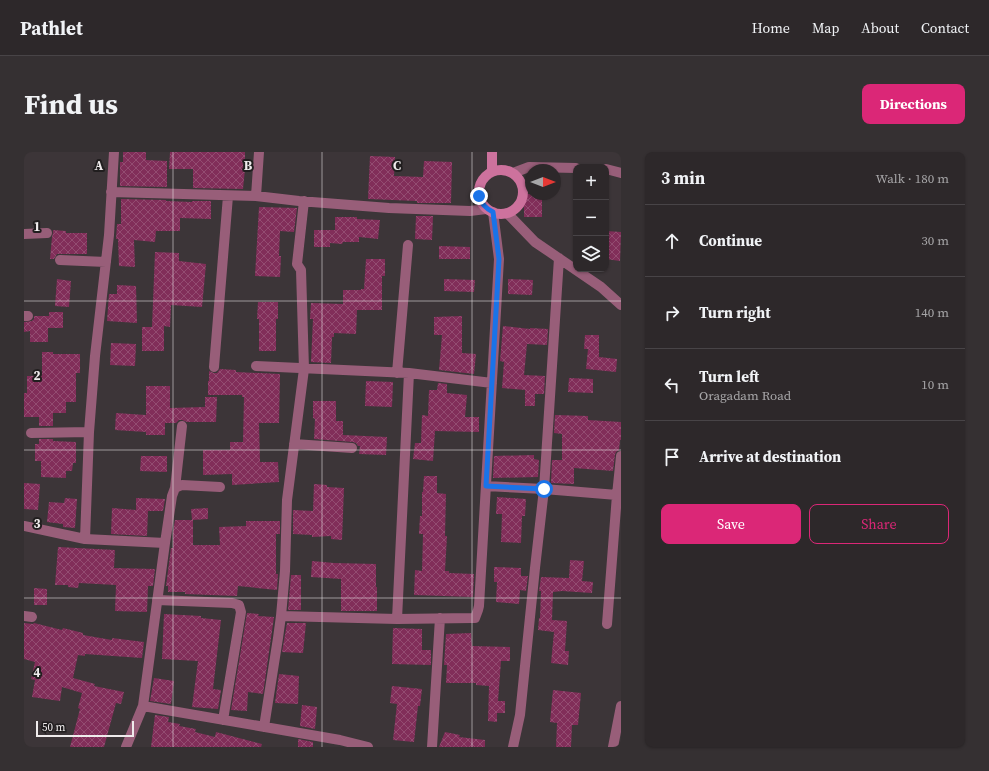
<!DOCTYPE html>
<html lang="en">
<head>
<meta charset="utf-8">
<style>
	:root { --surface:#2d282a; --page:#353032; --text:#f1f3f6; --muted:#a7a6a8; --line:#484447; --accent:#db2777 }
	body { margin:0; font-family:"Source Serif 4",serif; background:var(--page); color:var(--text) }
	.controls { position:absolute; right:12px; top:12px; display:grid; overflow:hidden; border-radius:8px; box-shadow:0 1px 3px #0004 }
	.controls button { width:36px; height:36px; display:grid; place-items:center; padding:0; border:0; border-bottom:1px solid var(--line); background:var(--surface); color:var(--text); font:20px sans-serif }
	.compass { position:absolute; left:501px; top:12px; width:36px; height:36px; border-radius:50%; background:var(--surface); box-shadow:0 1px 3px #0004; rotate:90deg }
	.scale { position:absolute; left:12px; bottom:10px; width:98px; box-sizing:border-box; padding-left:4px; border:2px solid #efebec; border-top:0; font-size:11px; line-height:14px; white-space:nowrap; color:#efebec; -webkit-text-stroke:3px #211e1f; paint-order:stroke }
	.stop { position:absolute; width:12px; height:12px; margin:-9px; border:3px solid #1a73e8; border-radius:50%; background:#fff }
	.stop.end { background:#1a73e8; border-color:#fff; box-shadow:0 1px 4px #0008 }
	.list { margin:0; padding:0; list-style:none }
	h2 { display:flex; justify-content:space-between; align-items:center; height:52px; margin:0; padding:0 16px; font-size:17px }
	h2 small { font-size:13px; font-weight:400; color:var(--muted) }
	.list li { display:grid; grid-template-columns:26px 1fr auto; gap:12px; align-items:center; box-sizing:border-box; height:72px; padding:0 16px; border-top:1px solid var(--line) }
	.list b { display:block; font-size:15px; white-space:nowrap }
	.list p { margin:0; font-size:13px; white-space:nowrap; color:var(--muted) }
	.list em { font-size:13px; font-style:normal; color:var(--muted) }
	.actions { display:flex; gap:8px; padding:12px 16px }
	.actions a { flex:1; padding:9px 0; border:1px solid var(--accent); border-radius:8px; text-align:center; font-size:14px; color:var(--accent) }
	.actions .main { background:var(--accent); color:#fff }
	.icon { flex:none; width:22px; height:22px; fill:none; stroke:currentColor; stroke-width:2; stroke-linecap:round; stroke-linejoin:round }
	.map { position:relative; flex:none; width:597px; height:595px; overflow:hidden; border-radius:8px }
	header { display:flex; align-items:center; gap:24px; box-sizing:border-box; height:56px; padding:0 20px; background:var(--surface); border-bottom:1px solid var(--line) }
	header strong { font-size:19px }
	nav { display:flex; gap:22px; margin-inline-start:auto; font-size:14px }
	.intro { display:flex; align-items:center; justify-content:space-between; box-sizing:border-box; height:96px; padding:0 24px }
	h1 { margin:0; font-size:28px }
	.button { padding:10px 18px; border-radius:8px; background:var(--accent); color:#fff; font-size:14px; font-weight:700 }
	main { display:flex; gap:24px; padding:0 24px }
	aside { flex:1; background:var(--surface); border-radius:8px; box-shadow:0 1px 3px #0004 }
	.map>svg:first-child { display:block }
	.building { fill:url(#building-cross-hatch) }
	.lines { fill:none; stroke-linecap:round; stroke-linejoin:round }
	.street { stroke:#985e79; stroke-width:10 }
	.secondary { stroke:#cd729d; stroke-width:10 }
	.route { stroke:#1a73e8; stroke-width:5 }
	.grid { fill:none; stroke:#efebec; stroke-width:1; stroke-opacity:0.55 }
	.grid-label { font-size:13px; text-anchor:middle; font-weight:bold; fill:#efebec; stroke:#211e1f; stroke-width:4; stroke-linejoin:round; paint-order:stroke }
</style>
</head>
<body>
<header>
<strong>Pathlet</strong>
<nav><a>Home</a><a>Map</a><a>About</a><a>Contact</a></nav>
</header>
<div class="intro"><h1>Find us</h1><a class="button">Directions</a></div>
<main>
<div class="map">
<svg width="597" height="595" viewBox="0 0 597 595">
	<defs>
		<pattern id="building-cross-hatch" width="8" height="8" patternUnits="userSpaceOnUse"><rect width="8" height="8" fill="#812e59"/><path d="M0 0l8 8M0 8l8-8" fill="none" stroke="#934c71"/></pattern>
	</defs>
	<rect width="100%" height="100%" fill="#3c3538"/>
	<!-- building -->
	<path class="building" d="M99,0H122V8L143,9V35L96,34V10H99Z
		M146,0H221V17L219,37L169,36V17H145Z
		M346,4L371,5L370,24L399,25L400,9L428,10L427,51H393V49L344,47Z
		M500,42H518V65H500Z
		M97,47L142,48V49L168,50V49H187V67L156,66V79H132L131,90L110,88L111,115L95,114L94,87H92L93,72H97Z
		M235,55L273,56L270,80L256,79L255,104H257L256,125L231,124Z
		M392,64H409L408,88L391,87Z
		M311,65H333V67L356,68L354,87L335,85V90H319L318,92L306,91V95H290V78H311Z
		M29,78L42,79V81H63V102H33L30,107H26L28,85L29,81Z
		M582,79L597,80L596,109L582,107Z
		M415,94L446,95V107H415Z
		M131,100L155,101V109L182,112L178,155L147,153L146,175L140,174V199H118V175H128Z
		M342,107H361V124H358V158H333L332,182L310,181V185H308L307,211L287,210L289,167H286L287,151L319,152V138H337V137H340Z
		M33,127L47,129L45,155L31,154Z
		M420,127L451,128L450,140L420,139Z
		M484,127L509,128L508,143L484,142Z
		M93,133L112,134L113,171L83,169L85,142H93Z
		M234,150H254V167H252V199H235V167H233Z
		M25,160H39V176H24V190H6V179L0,180V170L8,169L10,167V164H25Z
		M438,164V201L452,202L450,222L415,218L418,183H410V165Z
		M479,174L506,177V176L524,177L523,193L503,192L500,223L521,224L520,242H511V254H501V238L478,236L480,210L476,209Z
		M561,183H575V205L593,207L592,220L562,217L564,197H560Z
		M87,191L112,192L111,214L86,213Z
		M18,200H29V202H56V221H52V250H42V261H29V274H15V265H0V241H3V224H18Z
		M196,217L212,218V220L256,222L255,271H235L236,310H254L255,330L208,333V322L179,323V298H206V290H219L220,245H218V243H184V229H185V219L190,221H193Z
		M545,226L569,227V241L544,240Z
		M342,229L369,230L368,255L341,254Z
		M414,231L423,232V241L443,243L441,265H455V280L411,279L409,309L389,307L391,291H397L398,263L404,264L405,238H413Z
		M122,234H146V256L181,255V245H193L192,270H163L158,268H155L152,271H141V283H122V280L91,278L92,261L122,263Z
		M289,249H312V269H319V283L363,285L362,303L335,302L336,294H334L332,291L329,290L290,287L291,267L289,266Z
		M531,263L564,264V268L597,270V288H596L595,298L592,300L591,303L589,319L550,316V332L527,331L528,308H538V282L530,281Z
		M15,287H29V289L52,290V311H49L48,319H42V326L17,325V309H11V292H15Z
		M510,303V307L515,308L514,325L469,326L470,304Z
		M117,304H143V320L116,319Z
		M400,324H413V341L422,342L421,384H423L421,419H425V421L450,422L449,445L390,443L391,418L398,419L399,382H395L396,364H398V340H399Z
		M0,331L16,332L14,358L0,357Z
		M290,332L303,333V335L320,336L318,388L307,387V384L288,385V383L269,382V358L289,359Z
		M473,345L502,347L501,364H498L497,391L477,390L478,362H472Z
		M41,346L53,347L51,376L39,375V372L23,370L25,350L40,351Z
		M112,346L141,347L139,359H124L123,384L87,382L88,356L112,358Z
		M184,356V367L168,368L167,357Z
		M151,368H169V393H196L195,375L222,374V369H256V382H252V422H254L253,438L214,434L213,444L161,442V440H144V434H142L147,396H149V380Z
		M34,395L91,398L90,416L131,417L129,434H124L123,460L91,459L92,433L55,431L54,436L44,435V433H31Z
		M546,408L560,409L558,429L569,430L568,441L538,439L529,440L528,468L543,469L541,499H545L544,513L527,511L530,480L514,478L515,466H516L517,439H515L517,425L545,426Z
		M288,409L310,411L352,412V435H353V459H317V427L287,425Z
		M470,415L497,416V424H504L502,439L496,438L495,452L472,450L473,430H470Z
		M267,423H277V458H264Z
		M10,436L23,437V453H10Z
		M223,461L235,462L234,464L250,465L239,542L224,540L223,559L207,558Z
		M140,462L177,464V466L197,468L189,537L197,538L194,557L168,555L174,509L138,507Z
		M0,471L9,472L10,471L38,478L39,476L59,481V483L88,488V486L120,490L118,506L61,502V504L54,503L49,526L71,532L70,534L100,540L97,552L92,551L80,595H46L56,557L54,556L58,541L38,535L36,549L8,545L11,528L7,527L11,510L0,507Z
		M263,471H282L279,501L258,500Z
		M369,476L398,477V498H407V513L368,512Z
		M447,481L448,494L486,495V509H477L474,549H481V561H473V570L464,569L465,534L452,533V531H422L423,513H420L422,482Z
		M255,522L275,524L274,552L251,551Z
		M130,526L150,529L147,552L126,549Z
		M368,534L398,537L396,554H394L390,590L369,588L373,552L366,551Z
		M529,538L557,541L554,573H548L547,595H532L533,571L526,570Z
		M278,553L293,555L291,577L276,574Z
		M131,563L145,565L144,570L156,572L155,574L172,577L171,580L191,585L192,580L238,592L237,595H127Z
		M421,580L436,583L435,585L461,588V595H415Z
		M274,587L289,590V595H274Z"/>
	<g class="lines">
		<!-- street -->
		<path class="street" d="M582,17L597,21
			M489,21L505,15L552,16
			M87,40L232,44L275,49L365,56L446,59L462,57
			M232,44L235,0
			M483,61L511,90L577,135L597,153
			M0,82L23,81
			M36,108L82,110
			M0,164H4
			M232,214L385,221L373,467
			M190,215L204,44
			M373,221L384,93
			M385,221L468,231
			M7,281L65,280
			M270,292L328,296
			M462,334L520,337L593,343
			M151,336L158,274
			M0,374L61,387L141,391
			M61,387L65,280L71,204L85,83L90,0
			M133,448L208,451L215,453L217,460L199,568
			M0,464L8,465
			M257,464L373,467L448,466H451L454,458L455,454L475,107L469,60
			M583,472L593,343L597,304
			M119,554L141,391L148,344L151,336L158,333L196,335
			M240,575L254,486L257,464L261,419L263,348L280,217L277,118L273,112L280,49
			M102,595L119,554L316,588L344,595
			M408,595L416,466
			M489,595L496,563L511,416L520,337L535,106
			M589,595L597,554"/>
		<!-- secondary -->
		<path class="secondary" d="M468,0V19
			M455 40a22 22 0 1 1 44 0a22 22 0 1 1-44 0Z"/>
	</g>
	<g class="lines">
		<!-- route -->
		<path class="route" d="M455,44C458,52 461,56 469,60L475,107L462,334L520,337"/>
	</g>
	<!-- grid -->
	<path class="grid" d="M149,0V595M298,0V595M448,0V595M0,149H597M0,298H597M0,446H597"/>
	<g class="grid-label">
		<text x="75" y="18">A</text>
		<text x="224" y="18">B</text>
		<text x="373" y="18">C</text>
		<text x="13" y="79">1</text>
		<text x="13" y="228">2</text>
		<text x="13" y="376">3</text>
		<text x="13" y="525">4</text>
	</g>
</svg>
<div class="controls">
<button>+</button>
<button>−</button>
<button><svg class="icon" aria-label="layers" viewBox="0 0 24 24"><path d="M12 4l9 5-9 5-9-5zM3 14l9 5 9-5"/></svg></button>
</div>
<svg class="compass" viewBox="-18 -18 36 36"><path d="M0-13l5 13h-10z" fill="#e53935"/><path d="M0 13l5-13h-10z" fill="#a7a6a8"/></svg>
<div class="scale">50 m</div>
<div class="stop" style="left:520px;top:337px"></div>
<div class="stop end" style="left:455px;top:44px"></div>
</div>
<aside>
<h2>3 min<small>Walk · 180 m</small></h2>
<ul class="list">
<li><svg class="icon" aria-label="ahead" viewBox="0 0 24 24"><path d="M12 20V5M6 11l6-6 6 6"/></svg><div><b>Continue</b></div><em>30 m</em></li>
<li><svg class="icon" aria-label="right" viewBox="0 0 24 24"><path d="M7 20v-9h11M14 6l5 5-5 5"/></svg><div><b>Turn right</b></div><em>140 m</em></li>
<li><svg class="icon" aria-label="left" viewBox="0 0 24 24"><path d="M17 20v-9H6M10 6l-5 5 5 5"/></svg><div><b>Turn left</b><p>Oragadam Road</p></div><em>10 m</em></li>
<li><svg class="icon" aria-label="arrive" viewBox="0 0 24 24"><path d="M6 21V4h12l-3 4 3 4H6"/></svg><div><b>Arrive at destination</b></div></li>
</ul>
<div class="actions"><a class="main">Save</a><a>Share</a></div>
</aside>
</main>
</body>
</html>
